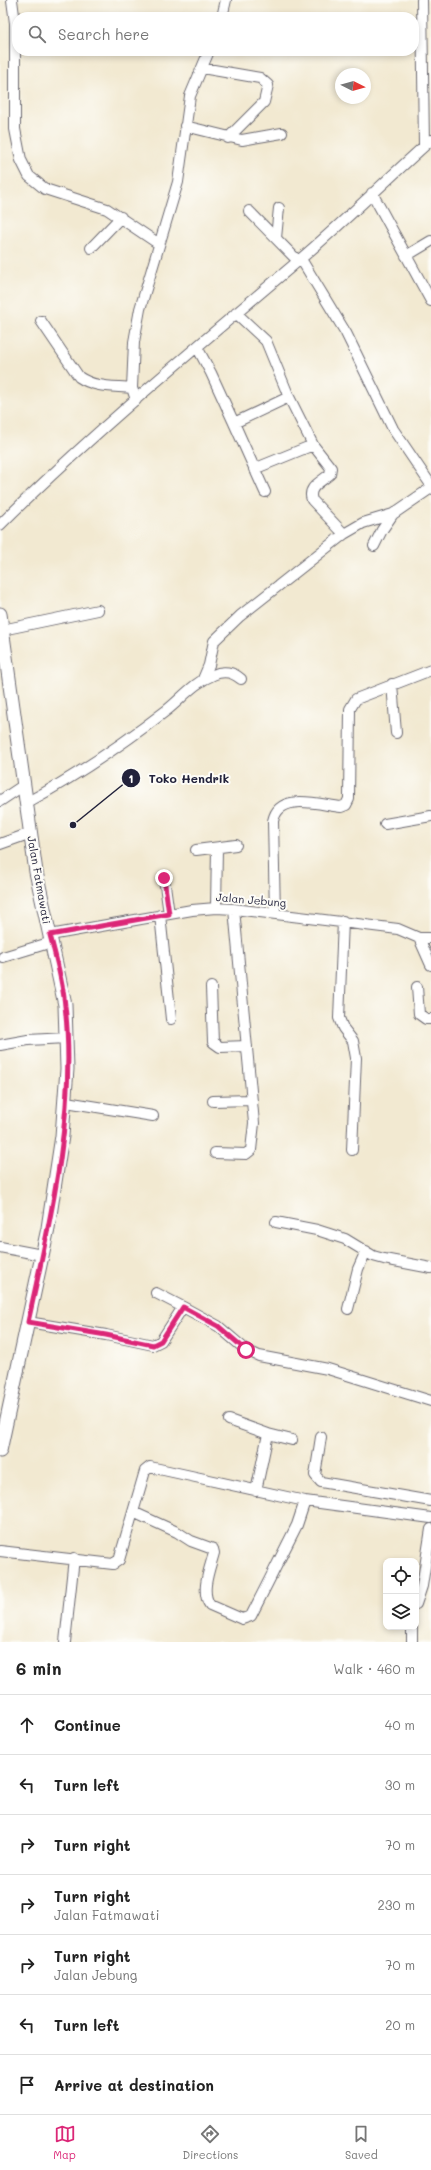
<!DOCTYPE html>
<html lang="en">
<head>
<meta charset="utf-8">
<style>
	:root { --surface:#fff; --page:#f6f6f6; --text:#222; --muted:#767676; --line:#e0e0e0; --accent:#db2777 }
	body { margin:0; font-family:Mali,sans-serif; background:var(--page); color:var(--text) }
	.controls { position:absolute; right:12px; bottom:12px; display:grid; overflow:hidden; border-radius:8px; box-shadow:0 2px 6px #0003 }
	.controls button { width:36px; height:36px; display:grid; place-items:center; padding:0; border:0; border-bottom:1px solid var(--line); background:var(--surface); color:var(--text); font:20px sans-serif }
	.compass { position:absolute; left:335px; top:68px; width:36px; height:36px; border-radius:50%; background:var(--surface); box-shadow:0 2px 6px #0003; rotate:96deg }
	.stop { position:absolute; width:12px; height:12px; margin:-9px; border:3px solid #db2777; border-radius:50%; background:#fff }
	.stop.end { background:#db2777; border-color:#fff; box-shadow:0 1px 4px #0008 }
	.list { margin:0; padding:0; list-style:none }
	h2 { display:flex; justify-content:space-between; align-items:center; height:52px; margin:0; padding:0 16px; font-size:17px }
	h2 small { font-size:13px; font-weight:400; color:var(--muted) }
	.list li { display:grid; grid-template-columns:26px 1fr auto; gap:12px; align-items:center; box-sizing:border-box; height:60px; padding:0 16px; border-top:1px solid var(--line) }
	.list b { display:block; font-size:15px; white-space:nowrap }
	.list p { margin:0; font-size:13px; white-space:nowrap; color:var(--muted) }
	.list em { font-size:13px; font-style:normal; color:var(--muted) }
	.icon { flex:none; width:22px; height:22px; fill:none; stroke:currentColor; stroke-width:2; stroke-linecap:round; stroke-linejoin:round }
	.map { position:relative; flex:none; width:431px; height:1642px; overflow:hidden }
	.search { position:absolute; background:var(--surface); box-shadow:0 2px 6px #0003; left:12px; right:12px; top:12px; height:44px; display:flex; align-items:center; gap:10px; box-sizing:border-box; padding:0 14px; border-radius:16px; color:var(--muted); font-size:15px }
	.sheet { height:472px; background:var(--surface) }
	nav { display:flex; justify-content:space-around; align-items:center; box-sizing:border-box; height:56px; border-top:1px solid var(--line); background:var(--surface); font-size:11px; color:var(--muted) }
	nav a { display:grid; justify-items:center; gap:2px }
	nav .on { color:var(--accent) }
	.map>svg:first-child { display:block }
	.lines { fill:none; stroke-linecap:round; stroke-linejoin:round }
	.minor-casing { stroke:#6b6870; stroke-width:12 }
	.tertiary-casing { stroke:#6b6870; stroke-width:15 }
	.minor { stroke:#fff; stroke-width:10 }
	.tertiary { stroke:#fff; stroke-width:13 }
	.route { stroke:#db2777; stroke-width:5 }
	.labels { text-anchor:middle; stroke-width:4; stroke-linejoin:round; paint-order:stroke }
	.street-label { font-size:11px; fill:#22223b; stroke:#fdfcf7 }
	.leader { fill:none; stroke:#22223b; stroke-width:1.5 }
	.callout-dot { fill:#22223b; stroke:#fdfcf7; stroke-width:1.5 }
	.mark-label { font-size:12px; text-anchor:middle; font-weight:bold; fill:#fff }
	.callout-label { font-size:12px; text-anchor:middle; font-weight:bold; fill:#22223b; stroke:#fdfcf7; stroke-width:4; stroke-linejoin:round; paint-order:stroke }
</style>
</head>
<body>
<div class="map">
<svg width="431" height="1642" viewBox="0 0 431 1642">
	<rect width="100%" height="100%" fill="#fdfcf7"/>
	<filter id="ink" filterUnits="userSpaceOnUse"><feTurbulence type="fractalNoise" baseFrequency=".025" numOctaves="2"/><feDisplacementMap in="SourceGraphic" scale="8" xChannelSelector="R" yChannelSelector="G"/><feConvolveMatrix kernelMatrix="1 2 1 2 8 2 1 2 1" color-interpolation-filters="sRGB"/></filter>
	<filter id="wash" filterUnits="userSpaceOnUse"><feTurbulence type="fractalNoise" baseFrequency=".012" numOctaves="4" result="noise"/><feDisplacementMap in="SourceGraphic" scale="16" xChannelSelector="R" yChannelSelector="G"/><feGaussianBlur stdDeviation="0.9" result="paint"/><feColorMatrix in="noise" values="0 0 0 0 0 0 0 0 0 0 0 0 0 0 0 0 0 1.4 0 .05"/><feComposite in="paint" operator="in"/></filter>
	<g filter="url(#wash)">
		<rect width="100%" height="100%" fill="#f2e9d1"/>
	</g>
	<g filter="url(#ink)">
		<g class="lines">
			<!-- minor casing -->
			<g class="minor-casing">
				<path id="minor" d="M12,0L15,23V129L21,160L29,176L45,189L107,209L159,244
					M422,0L424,145
					M222,17L226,0
					M202,68L260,78L268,85L264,102L228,138
					M185,126L242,140L282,133
					M372,193L431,301
					M249,211L298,261
					M276,238L279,208
					M91,248L121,217
					M406,256L431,241
					M301,259L346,333L393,429L431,485
					M41,321L79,377C95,388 113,386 132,388
					M197,347L211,373L234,423L289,397L266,341L236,313
					M289,397L313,445L331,468L330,474C321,482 307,487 312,500L344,534
					M136,400L132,388L134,342L140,309L178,182L190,96L209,51
					M234,423L265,492
					M254,469L313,445
					M0,525C93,432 196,348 297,262C343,223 386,180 431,140
					M374,546L382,530L393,514
					M2,630L98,610
					M203,679L209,665L214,641L240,616L344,534L363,523L393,514L431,488
					M392,684L396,733
					M0,801L24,785
					M26,803C76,776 123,744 167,710C182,698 195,682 213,675C223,670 233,672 241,679
					M385,824L431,816
					M0,844L31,833
					M196,850L236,845
					M164,878L169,914
					M216,908L217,848
					M275,914L273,821C279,791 320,805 341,807L346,805L349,799L350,709L356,699L431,670
					M160,915L171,1019
					M343,921L339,1018L343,1028L353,1041L356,1058L352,1150
					M50,935L192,910L216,908L234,909L398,929L419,938L431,965
					M419,938H431
					M3,957L52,942
					M211,987L213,1042L220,1047L247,1046
					M417,987L419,1014L426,1019H431
					M0,1045L28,1040L67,1038
					M213,1101L252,1100
					M66,1102L153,1116
					M215,1153L246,1154L251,1150L254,1123L234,909
					M276,1222L317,1230L345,1239L373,1256L384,1259L431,1268
					M0,1247L42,1255
					M156,1293L183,1307
					M348,1309L358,1269L366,1251
					M28,1322L106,1335L153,1345L161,1341L183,1307L218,1326L246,1350L259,1356L328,1369L431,1401
					M229,1420L268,1434L256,1491
					M268,1434L292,1440
					M321,1437L315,1475L321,1482L431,1501
					M133,1512L177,1532L191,1541L213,1549L214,1553C210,1568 200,1592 210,1605L242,1619L251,1616L297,1525L305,1501
					M0,1551L113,1564L119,1560L145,1471L150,1467L305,1501L431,1518
					M416,1604L422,1586L431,1529
					M65,1642L74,1558
					M412,1642V1627"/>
			</g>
			<!-- tertiary casing -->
			<g class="tertiary-casing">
				<path id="tertiary" d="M0,614L36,872L65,1005L67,1069L62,1136L48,1228L0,1451"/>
			</g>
			<!-- minor -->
			<use href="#minor" class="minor"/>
			<!-- tertiary -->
			<use href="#tertiary" class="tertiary"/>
		</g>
	</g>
	<g class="lines" filter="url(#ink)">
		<!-- route -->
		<path class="route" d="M164,878L169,914L50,935C56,958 63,982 65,1006C77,1107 50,1223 28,1322L106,1335L153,1345L161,1341L183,1307L218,1326L246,1350"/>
	</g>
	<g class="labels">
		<!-- street labels -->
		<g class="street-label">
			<text transform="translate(39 880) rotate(80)" y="4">Jalan Fatmawati</text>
			<text transform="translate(251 900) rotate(5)" y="4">Jalan Jebung</text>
		</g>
	</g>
	<!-- callouts -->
	<path class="leader" d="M73 825L131 778"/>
	<g class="callout-dot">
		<circle cx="73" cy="825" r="4"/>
		<circle cx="131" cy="778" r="10"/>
	</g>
	<g class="mark-label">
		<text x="131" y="783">1</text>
	</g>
	<g class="callout-label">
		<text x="189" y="783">Toko Hendrik</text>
	</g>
</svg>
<div class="controls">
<button><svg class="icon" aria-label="locate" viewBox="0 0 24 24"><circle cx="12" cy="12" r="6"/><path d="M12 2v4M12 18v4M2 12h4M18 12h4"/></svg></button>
<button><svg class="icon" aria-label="layers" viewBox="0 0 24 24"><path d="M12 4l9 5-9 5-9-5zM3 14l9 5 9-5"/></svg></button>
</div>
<svg class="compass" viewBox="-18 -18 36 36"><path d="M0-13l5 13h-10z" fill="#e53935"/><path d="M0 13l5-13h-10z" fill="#767676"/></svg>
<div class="stop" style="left:246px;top:1350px"></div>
<div class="stop end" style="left:164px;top:878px"></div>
<div class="search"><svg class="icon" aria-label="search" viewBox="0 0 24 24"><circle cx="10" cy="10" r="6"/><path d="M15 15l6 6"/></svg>Search here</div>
</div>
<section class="sheet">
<h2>6 min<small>Walk · 460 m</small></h2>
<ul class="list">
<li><svg class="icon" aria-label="ahead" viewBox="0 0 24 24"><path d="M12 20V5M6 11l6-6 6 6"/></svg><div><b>Continue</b></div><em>40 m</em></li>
<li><svg class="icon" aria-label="left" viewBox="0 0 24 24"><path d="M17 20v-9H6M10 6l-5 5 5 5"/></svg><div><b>Turn left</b></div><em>30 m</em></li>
<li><svg class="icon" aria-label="right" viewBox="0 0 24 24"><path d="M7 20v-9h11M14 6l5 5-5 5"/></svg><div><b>Turn right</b></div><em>70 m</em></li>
<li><svg class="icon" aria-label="right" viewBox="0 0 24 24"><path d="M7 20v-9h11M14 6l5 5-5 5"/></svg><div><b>Turn right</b><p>Jalan Fatmawati</p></div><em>230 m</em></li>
<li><svg class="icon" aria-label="right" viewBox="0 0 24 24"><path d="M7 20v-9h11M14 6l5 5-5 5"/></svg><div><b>Turn right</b><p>Jalan Jebung</p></div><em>70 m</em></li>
<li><svg class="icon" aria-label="left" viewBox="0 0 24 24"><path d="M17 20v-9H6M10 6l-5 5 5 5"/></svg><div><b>Turn left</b></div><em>20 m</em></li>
<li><svg class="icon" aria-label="arrive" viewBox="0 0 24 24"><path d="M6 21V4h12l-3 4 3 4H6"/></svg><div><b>Arrive at destination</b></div></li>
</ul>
</section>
<nav>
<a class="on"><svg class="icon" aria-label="map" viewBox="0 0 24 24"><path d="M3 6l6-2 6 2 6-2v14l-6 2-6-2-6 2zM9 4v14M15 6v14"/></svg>Map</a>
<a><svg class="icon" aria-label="directions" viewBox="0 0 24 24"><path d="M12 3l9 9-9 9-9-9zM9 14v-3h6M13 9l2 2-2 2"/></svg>Directions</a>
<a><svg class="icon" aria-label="saved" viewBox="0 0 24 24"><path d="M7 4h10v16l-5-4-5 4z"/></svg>Saved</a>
</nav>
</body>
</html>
